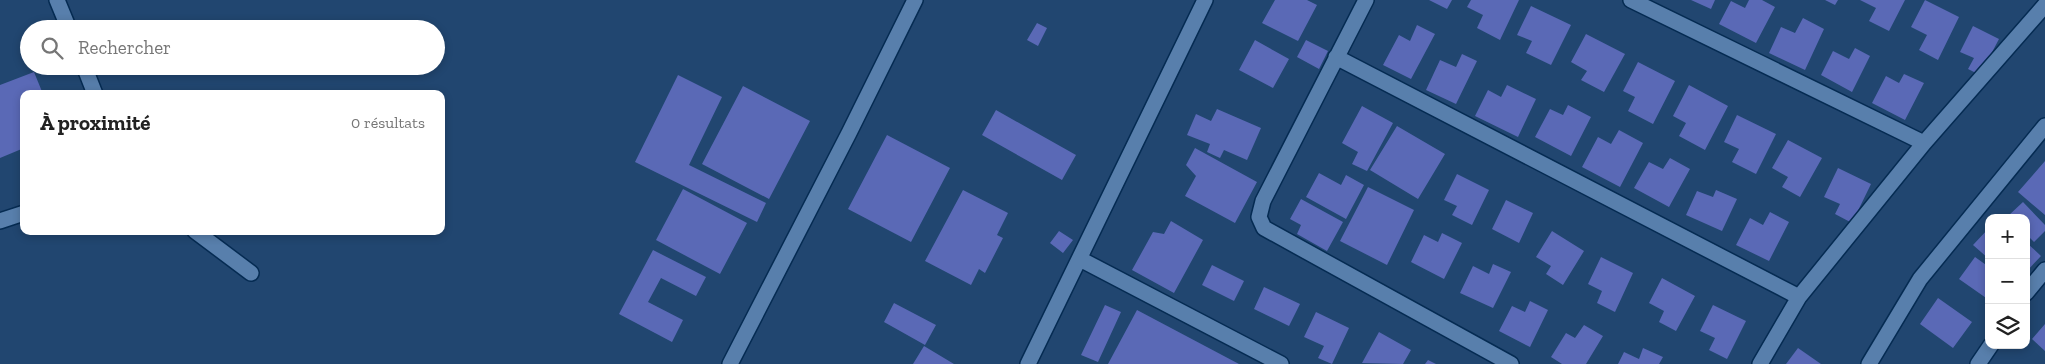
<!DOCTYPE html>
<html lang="fr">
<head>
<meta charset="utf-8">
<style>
	:root { --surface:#fff; --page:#f2f2f2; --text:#222; --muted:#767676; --line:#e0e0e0 }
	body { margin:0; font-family:"Zilla Slab",serif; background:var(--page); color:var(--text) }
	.controls { position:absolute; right:15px; bottom:15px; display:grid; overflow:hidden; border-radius:10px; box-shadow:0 2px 8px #0003 }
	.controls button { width:45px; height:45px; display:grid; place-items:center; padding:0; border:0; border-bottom:1px solid var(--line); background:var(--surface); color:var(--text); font:25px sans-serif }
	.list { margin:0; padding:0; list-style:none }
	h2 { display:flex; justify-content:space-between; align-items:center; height:65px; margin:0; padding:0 20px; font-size:21px }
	h2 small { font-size:16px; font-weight:400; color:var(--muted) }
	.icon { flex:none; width:28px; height:28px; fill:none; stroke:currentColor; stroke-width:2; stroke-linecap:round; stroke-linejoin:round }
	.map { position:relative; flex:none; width:2045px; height:364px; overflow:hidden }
	.search { position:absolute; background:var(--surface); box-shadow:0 2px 8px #0003; left:20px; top:20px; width:425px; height:55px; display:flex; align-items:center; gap:12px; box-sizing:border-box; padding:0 18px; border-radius:28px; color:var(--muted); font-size:19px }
	.panel { position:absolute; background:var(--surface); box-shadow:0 2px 8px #0003; left:20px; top:90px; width:425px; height:145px; border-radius:10px }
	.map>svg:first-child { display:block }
	.building { fill:#5a69b6 }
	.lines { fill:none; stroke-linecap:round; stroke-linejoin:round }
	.street-casing { stroke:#052b52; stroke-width:18 }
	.street { stroke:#587fac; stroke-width:15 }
</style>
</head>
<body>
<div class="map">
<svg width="2045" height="364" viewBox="0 0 2045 364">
	<rect width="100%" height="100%" fill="#214670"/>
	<!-- building -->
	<path class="building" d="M1275,0H1307L1317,5L1298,41L1262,23Z
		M1429,0H1452L1447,9Z
		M1471,0H1519L1500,40L1477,28L1483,15L1467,7Z
		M1691,0H1715L1711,9Z
		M1749,0H1762L1775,7L1756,43L1719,24L1731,1L1745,8Z
		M1825,0H1838L1835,5Z
		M1860,0H1905L1889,31L1869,21L1876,8Z
		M1925,0L1959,17L1938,60L1919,50L1927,35L1911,27Z
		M1531,6L1571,25L1551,65L1526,53L1532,41L1517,35Z
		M1803,18L1824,29L1805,70L1769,53L1781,27L1795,33Z
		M1037,23L1047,28L1038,46L1027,40Z
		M1417,25L1435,34L1411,79L1383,65L1399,35L1410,41Z
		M1973,26L1999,39L1980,75L1968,69L1974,58L1960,52Z
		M1586,34L1625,54L1604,92L1581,80L1587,71L1571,62Z
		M1255,40L1289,59L1273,88L1239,70Z
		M1306,40L1328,51L1319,69L1297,57Z
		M1855,48L1870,56L1852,92L1821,75L1833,51L1849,59Z
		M1462,54L1477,61L1456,104L1426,90L1440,60L1456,67Z
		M1638,62L1675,81L1653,124L1628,111L1635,97L1623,91Z
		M34,72L43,94H24V148L0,158V85Z
		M1904,74L1924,83L1905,120L1872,103L1886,76L1899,83Z
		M678,75L722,97L689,165L766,203L757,222L635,162Z
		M1507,85L1536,99L1518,137L1475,116L1488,90L1501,97Z
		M1689,85L1728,106L1705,150L1679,136L1686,123L1673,116Z
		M743,86L810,121L769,199L702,164Z
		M1568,105L1591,117L1571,156L1535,137L1550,109L1563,115Z
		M1362,106L1393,123L1367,171L1352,164L1358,152L1342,143Z
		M1217,109L1261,128L1247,160L1224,150L1220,158L1207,152L1210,144L1187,135L1196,114L1211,121Z
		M996,110L1076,155L1062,180L982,135Z
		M1737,115L1776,134L1756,174L1732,162L1739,149L1724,142Z
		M1397,126L1445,154L1418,199L1370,170Z
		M1619,130L1643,143L1620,187L1582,167L1598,137L1611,144Z
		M887,135L950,168L911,242L848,209Z
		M1788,140L1822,158L1800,197L1782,187L1788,177L1772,168Z
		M1195,148L1257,182L1235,223L1185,196L1196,176L1186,165Z
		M1670,158L1690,169L1669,207L1634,188L1649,162L1663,169Z
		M2045,161V215L2018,192Z
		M1838,168L1871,184L1852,223L1835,214L1840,204L1824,197Z
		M1319,173L1341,185L1346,175L1364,185L1346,219L1306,197Z
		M1457,174L1489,190L1472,225L1452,215L1457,206L1444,200Z
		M1368,187L1414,210L1387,265L1340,241Z
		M683,189L747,223L720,274L656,240Z
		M963,190L1008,213L997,235L1003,238L985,273L979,269L971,285L925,261Z
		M1716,190L1737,199L1722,231L1686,215L1697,191L1713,197Z
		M1301,199L1343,222L1327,251L1297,234L1301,225L1290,219Z
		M1506,200L1533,213L1519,243L1492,229Z
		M2023,202L2045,225V231L2034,242L2026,234V218L2008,216Z
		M1770,212L1789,222L1769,261L1736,245L1750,218L1763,225Z
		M1171,221L1203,240L1174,293L1132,270L1153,232L1164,234Z
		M1989,228V259L1973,245Z
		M1059,231L1073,240L1063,253L1050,243Z
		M1552,231L1584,251L1563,285L1546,274L1551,266L1536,257Z
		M1442,233L1462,243L1444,279L1411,262L1424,235L1438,242Z
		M2026,242L2041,256L2026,272Z
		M653,250L706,277L696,296L661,278L648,302L683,320L672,342L619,314Z
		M1601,257L1633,273L1615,312L1597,303L1602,291L1588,284Z
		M1975,257L1989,267V300L1959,279Z
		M1493,264L1511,272L1493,308L1460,293L1473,266L1489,274Z
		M1212,265L1244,281L1234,301L1202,285Z
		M1662,278L1695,296L1676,331L1659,322L1664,311L1649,303Z
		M1264,287L1300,304L1289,326L1254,309Z
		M1938,298L1972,322L1953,348L1920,324Z
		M1530,301L1548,310L1530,347L1499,331L1512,306L1525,312Z
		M894,303L936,325L925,345L884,322Z
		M1105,305L1121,312L1098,362L1081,355Z
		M1713,305L1746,321L1727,359L1709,350L1715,338L1700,331Z
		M1137,310L1239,364H1108Z
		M1316,312L1349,328L1332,364L1318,358L1324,346L1304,337Z
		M2045,324V351L2032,339Z
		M1584,325L1603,336L1586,364H1562L1551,357L1566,333L1575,338Z
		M1379,332L1411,350L1403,364L1362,363Z
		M924,346L954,364H913Z
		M1643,348L1663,357L1659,364H1618L1624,352L1639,359Z
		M1798,348L1821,364H1786Z
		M1428,360L1436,364H1425Z"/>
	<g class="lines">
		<!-- street casing -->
		<g class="street-casing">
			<path id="street" d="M57,0L69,29
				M1366,0L1263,201L1259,217L1264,228L1511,364
				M1631,0L1924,143
				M1336,57L1799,297
				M84,66L95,94
				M0,221L24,213
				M195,231L251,273
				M1080,259L1281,364
				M2026,293L2045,270
				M730,364L849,133L915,0
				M1028,364L1205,0
				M1760,364L1799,297L1924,143L2045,5
				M1869,364L1920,279L2045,126
				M1978,364L1991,345"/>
		</g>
		<!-- street -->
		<use href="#street" class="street"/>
	</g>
</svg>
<div class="controls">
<button>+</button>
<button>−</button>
<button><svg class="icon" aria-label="layers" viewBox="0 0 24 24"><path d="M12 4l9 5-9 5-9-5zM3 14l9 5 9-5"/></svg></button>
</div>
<div class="search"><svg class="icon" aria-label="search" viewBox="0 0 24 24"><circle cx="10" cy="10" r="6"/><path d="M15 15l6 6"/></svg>Rechercher</div>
<section class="panel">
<h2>À proximité<small>0 résultats</small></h2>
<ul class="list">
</ul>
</section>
</div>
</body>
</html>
